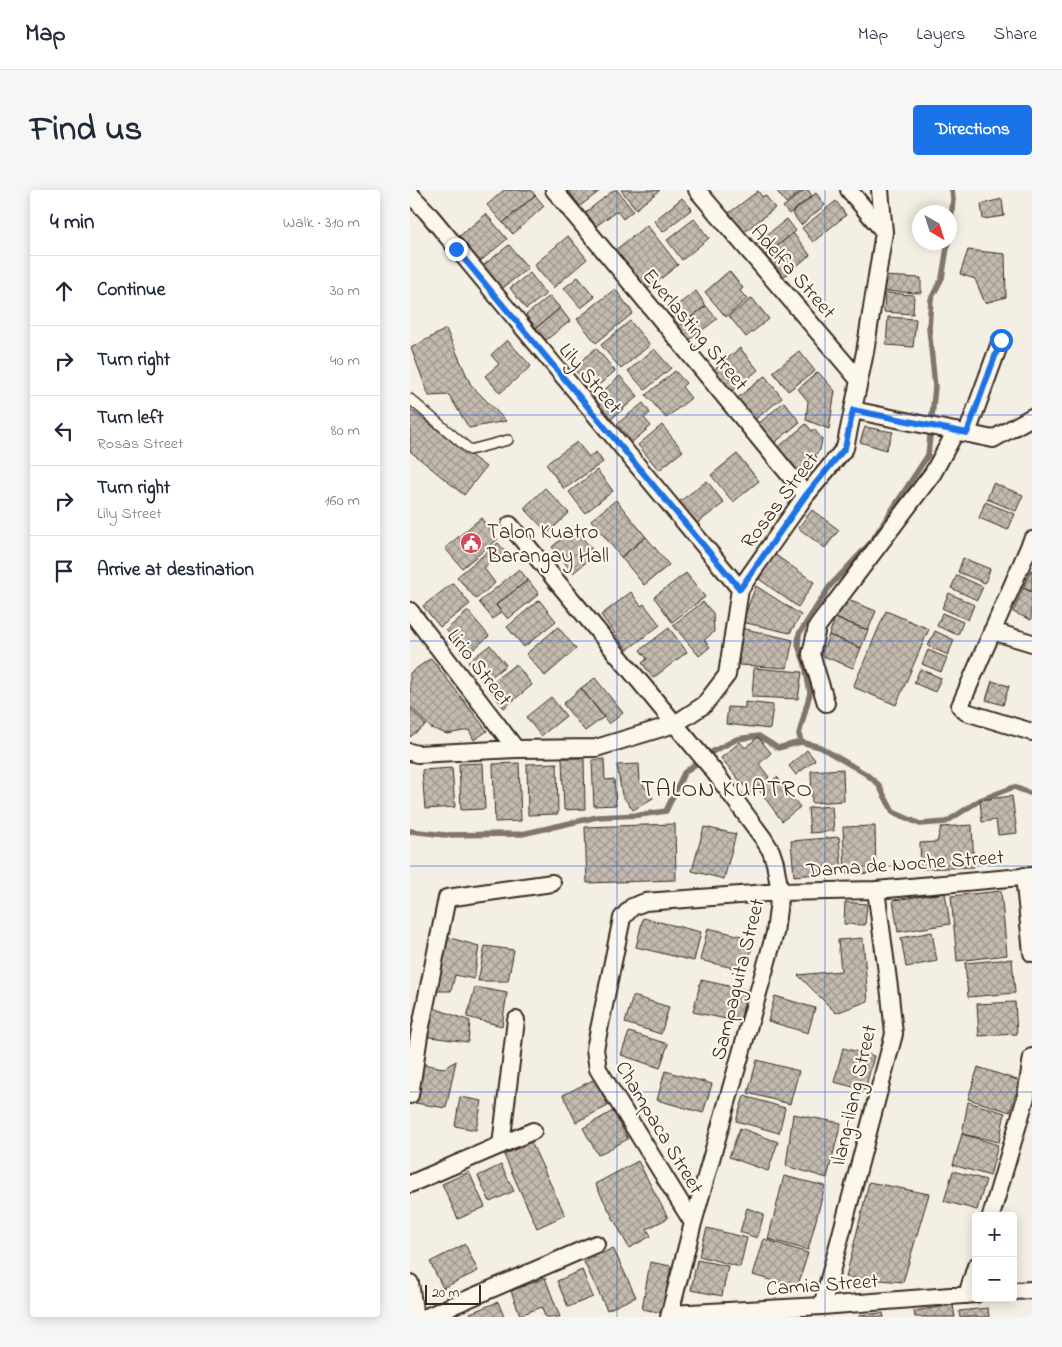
<!DOCTYPE html>
<html lang="en">
<head>
<meta charset="utf-8">
<style>
	:root { --surface:#fff; --page:#f6f6f7; --text:#1f2937; --muted:#747a83; --line:#e0e1e3; --accent:#1a73e8 }
	body { margin:0; font-family:"Indie Flower",sans-serif; background:var(--page); color:var(--text) }
	.controls { position:absolute; right:15px; bottom:15px; display:grid; overflow:hidden; border-radius:5px; box-shadow:0 2px 12px #0003 }
	.controls button { width:45px; height:45px; display:grid; place-items:center; padding:0; border:0; border-bottom:1px solid var(--line); background:var(--surface); color:var(--text); font:25px sans-serif }
	.compass { position:absolute; left:502px; top:15px; width:45px; height:45px; border-radius:50%; background:var(--surface); box-shadow:0 2px 12px #0003; rotate:141deg }
	.scale { position:absolute; left:15px; bottom:12px; width:56px; box-sizing:border-box; padding-left:5px; border:2px solid #3b2a1e; border-top:0; font-size:14px; line-height:18px; white-space:nowrap; color:#3b2a1e; -webkit-text-stroke:4px #fbf7ec; paint-order:stroke }
	.stop { position:absolute; width:15px; height:15px; margin:-11px; border:4px solid #1a73e8; border-radius:50%; background:#fff }
	.stop.end { background:#1a73e8; border-color:#fff; box-shadow:0 1px 5px #0008 }
	.list { margin:0; padding:0; list-style:none }
	h2 { display:flex; justify-content:space-between; align-items:center; height:65px; margin:0; padding:0 20px; font-size:21px }
	h2 small { font-size:16px; font-weight:400; color:var(--muted) }
	.list li { display:grid; grid-template-columns:32px 1fr auto; gap:15px; align-items:center; box-sizing:border-box; height:70px; padding:0 20px; border-top:1px solid var(--line) }
	.list b { display:block; font-size:19px; white-space:nowrap }
	.list p { margin:0; font-size:16px; white-space:nowrap; color:var(--muted) }
	.list em { font-size:16px; font-style:normal; color:var(--muted) }
	.icon { flex:none; width:28px; height:28px; fill:none; stroke:currentColor; stroke-width:2; stroke-linecap:round; stroke-linejoin:round }
	.map { position:relative; flex:none; width:622px; height:1127px; overflow:hidden; border-radius:5px }
	header { display:flex; align-items:center; gap:30px; box-sizing:border-box; height:70px; padding:0 25px; background:var(--surface); border-bottom:1px solid var(--line) }
	header strong { font-size:24px }
	nav { display:flex; gap:28px; margin-inline-start:auto; font-size:18px }
	.intro { display:flex; align-items:center; justify-content:space-between; box-sizing:border-box; height:120px; padding:0 30px }
	h1 { margin:0; font-size:35px }
	.button { padding:12px 22px; border-radius:5px; background:var(--accent); color:#fff; font-size:18px; font-weight:700 }
	main { display:flex; gap:30px; padding:0 30px }
	aside { flex:1; background:var(--surface); border-radius:5px; box-shadow:0 2px 12px #0003 }
	.map>svg:first-child { display:block }
	.lines { fill:none; stroke-linecap:round; stroke-linejoin:round }
	.stream { stroke:#817468; stroke-width:5.5 }
	.building { fill:url(#building-cross-hatch); stroke:#3b2a1e }
	.lane-casing { stroke:#3b2a1e; stroke-width:12 }
	.street-casing { stroke:#3b2a1e; stroke-width:20 }
	.lane { stroke:#fbf7ec; stroke-width:9 }
	.street { stroke:#fbf7ec; stroke-width:16 }
	.route { stroke:#1a73e8; stroke-width:6 }
	.grid { fill:none; stroke:#1d4ed8; stroke-width:1; stroke-opacity:0.55 }
	.labels { text-anchor:middle; stroke-width:4.5; stroke-linejoin:round; paint-order:stroke }
	.street-label { font-size:21px; fill:#3b2a1e; stroke:#fbf7ec }
	.poi-label { font-size:21px; fill:#3b2a1e; stroke:#fbf7ec; text-anchor:start }
	.quarter-label { font-size:24px; letter-spacing:1px; fill:#3b2a1e; stroke:#fbf7ec }
</style>
</head>
<body>
<header>
<strong>Map</strong>
<nav><a>Map</a><a>Layers</a><a>Share</a></nav>
</header>
<div class="intro"><h1>Find us</h1><a class="button">Directions</a></div>
<main>
<aside>
<h2>4 min<small>Walk · 310 m</small></h2>
<ul class="list">
<li><svg class="icon" aria-label="ahead" viewBox="0 0 24 24"><path d="M12 20V5M6 11l6-6 6 6"/></svg><div><b>Continue</b></div><em>30 m</em></li>
<li><svg class="icon" aria-label="right" viewBox="0 0 24 24"><path d="M7 20v-9h11M14 6l5 5-5 5"/></svg><div><b>Turn right</b></div><em>40 m</em></li>
<li><svg class="icon" aria-label="left" viewBox="0 0 24 24"><path d="M17 20v-9H6M10 6l-5 5 5 5"/></svg><div><b>Turn left</b><p>Rosas Street</p></div><em>80 m</em></li>
<li><svg class="icon" aria-label="right" viewBox="0 0 24 24"><path d="M7 20v-9h11M14 6l5 5-5 5"/></svg><div><b>Turn right</b><p>Lily Street</p></div><em>160 m</em></li>
<li><svg class="icon" aria-label="arrive" viewBox="0 0 24 24"><path d="M6 21V4h12l-3 4 3 4H6"/></svg><div><b>Arrive at destination</b></div></li>
</ul>
</aside>
<div class="map">
<svg width="622" height="1127" viewBox="0 0 622 1127">
	<defs>
		<pattern id="building-cross-hatch" width="8" height="8" patternUnits="userSpaceOnUse" patternTransform="scale(1.25)"><rect width="8" height="8" fill="#c3bbb0"/><path d="M0 0l8 8M0 8l8-8" fill="none" stroke="#a0988f"/></pattern>
	</defs>
	<rect width="100%" height="100%" fill="#f3efe4"/>
	<filter id="ink" filterUnits="userSpaceOnUse"><feTurbulence type="fractalNoise" baseFrequency=".02" numOctaves="2"/><feDisplacementMap in="SourceGraphic" scale="10" xChannelSelector="R" yChannelSelector="G"/><feConvolveMatrix kernelMatrix="1 2 1 2 8 2 1 2 1" color-interpolation-filters="sRGB"/></filter>
	<g filter="url(#ink)">
		<g class="lines">
			<!-- stream -->
			<path class="stream" d="M540,41L543,9L542,0
				M391,552L389,544L400,503L395,474L388,455L389,444L420,396L461,352L518,265L525,197L519,138L521,109L532,88L538,52
				M0,641L35,645L112,644L187,627L230,625L256,621L274,583L298,564L327,549L349,546L368,558L391,552L410,557L456,584L468,594L483,622L510,634L536,632L570,610L604,597L622,604"/>
		</g>
		<!-- building -->
		<path class="building" d="M94,0H121L125,5L93,33L77,15Z
			M158,0H191L170,16Z
			M204,0H207L223,21L213,29L207,21L186,36L176,22Z
			M211,0H250L226,19Z
			M366,0H393L376,13Z
			M395,0H398L402,6L379,24L373,17Z
			M348,1L352,7L355,5L365,18L334,42L319,23Z
			M406,3L415,15L391,35L382,23Z
			M125,5L134,16L103,44L93,33Z
			M272,8L282,19L253,42L244,31Z
			M592,9L594,26L573,29L571,14Z
			M426,11L436,25L403,52L392,38Z
			M76,24L97,49L67,74L46,49Z
			M284,29L299,48L272,70L257,50Z
			M377,29L386,41L355,66L345,54Z
			M237,35L268,75L235,101L204,61Z
			M383,43L400,65L372,88L355,66Z
			M158,46L177,69L143,98L124,75Z
			M99,55L118,78L89,101L70,78Z
			M558,60L595,64L596,107L575,113L565,89L550,84Z
			M319,81L333,98L330,101L337,109L316,127L295,102Z
			M120,83L136,104L116,119L100,98Z
			M473,86L511,88V103L472,101Z
			M168,87L185,107L171,118L154,98Z
			M205,99L223,123L186,153L167,129Z
			M286,101L296,116L269,136L258,122Z
			M475,103L504,105L503,124L474,122Z
			M140,106L150,118L126,138L116,125Z
			M342,108L359,129L336,147L319,126Z
			M296,116L307,129L279,150L269,136Z
			M150,118L160,131L136,150L126,138Z
			M478,127L506,129L503,157L476,155Z
			M220,131L240,155L211,179L191,155Z
			M36,139L61,195L96,231L59,238L39,205L19,206L1,158Z
			M97,150L121,176L90,203L75,186L89,174L81,165Z
			M186,158L205,181L183,200L163,178Z
			M330,158L348,180L320,203L302,181Z
			M244,159L261,178L235,200L218,181Z
			M389,161L405,181L378,201L363,182Z
			M265,181L276,193L272,197L281,208L256,228L236,205Z
			M408,182L425,201L419,239L396,230L398,211L388,199Z
			M210,186L228,206L200,230L183,210Z
			M355,186L372,208L343,231L325,210Z
			M374,212L390,232L363,254L347,235Z
			M233,213L240,223L234,228L241,236L222,252L207,234Z
			M0,219L76,277L54,305L0,261Z
			M396,234L402,241L404,239L412,249L410,260L405,265L407,267L386,284L366,259Z
			M252,235L273,261L249,280L228,255Z
			M455,237L483,242L476,260L450,252Z
			M167,252L179,267L186,262L193,272L154,299L136,274Z
			M327,264L349,291L323,312L301,285Z
			M187,280L203,301L175,323L159,302Z
			M297,291L314,313L286,334L269,312Z
			M583,293L613,305L606,321L577,309Z
			M135,298L159,323L138,343L114,318Z
			M206,310L236,347L211,367L181,330Z
			M575,312L605,324L598,340L569,328Z
			M402,320L429,340L415,358L388,338Z
			M71,328L88,349L52,378L35,358Z
			M164,338L186,364L163,383L142,357Z
			M236,347L259,375L234,395L211,367Z
			M88,353L95,361L74,378L85,393L66,409L47,387Z
			M364,364L404,392L388,417L349,389Z
			M553,368L580,379L575,393L548,382Z
			M109,379L118,390L86,415L91,422L83,429L69,412Z
			M621,380H622V402L613,398Z
			M276,383L295,407L262,432L244,407Z
			M547,385L573,397L567,410L541,398Z
			M118,390L129,404L98,429L86,415Z
			M43,393L60,414L30,437L13,416Z
			M346,396L391,425L380,443L332,432Z
			M613,398L622,402L621,430L603,422Z
			M221,402L231,416L234,414L250,435L217,460L191,425Z
			M539,403L564,415L558,430L532,418Z
			M433,408L466,421L458,440L425,428Z
			M129,410L146,431L114,457L97,437Z
			M293,412L303,423L304,442L294,450L300,457L289,466L263,435Z
			M58,421L79,446L58,464L36,440Z
			M476,421L519,439L486,515L443,497Z
			M532,423L553,432L548,445L527,436Z
			M425,428L458,440L451,458L419,445Z
			M148,437L166,459L135,486L116,464Z
			M259,438L277,462L243,488L232,473L237,469L230,460Z
			M331,438L383,450L377,478L329,475Z
			M525,441L544,450L538,465L518,456Z
			M419,445L451,458L443,478L411,465Z
			M80,455L96,475L75,492L58,472Z
			M518,460L537,468L531,482L512,474Z
			M21,468L77,541L64,550L59,540L37,544L21,538L0,516V483Z
			M106,474L122,495L94,518L77,496Z
			M344,478L392,482L388,509L342,507Z
			M510,479L531,488L525,502L504,493Z
			M185,488L213,523L199,534L171,498Z
			M582,491L599,496L593,515L576,510Z
			M171,498L194,527L175,541L153,514Z
			M141,507L156,526L131,546L116,527Z
			M335,512L363,515L360,539L316,534L318,517L335,518Z
			M0,518L16,535L0,547Z
			M348,547L361,563L349,574L359,587L340,603L311,568L330,552L335,558Z
			M397,560L405,570L386,585L379,576Z
			M152,568H174L175,619L154,620Z
			M194,569L195,590L204,589L206,615L184,616L182,570Z
			M73,573L75,619L51,620L49,574Z
			M109,573L111,631L85,632L83,574Z
			M147,573L148,624L118,625L117,574Z
			M229,574L230,591L243,608L223,620L212,605L207,575Z
			M42,578L45,617L15,619L12,580Z
			M433,579L434,611L402,613L401,581Z
			M367,587L390,617L372,631L349,600Z
			M602,606L607,643L588,645L586,630L572,632L570,610Z
			M422,616L424,641L400,643L398,618Z
			M265,634L266,690L177,693L175,637Z
			M562,635L564,677L511,679L510,653L527,652L531,637Z
			M465,636L466,683L435,684L433,637Z
			M294,637L326,644L314,689L282,681Z
			M429,647L432,682L384,686L381,651Z
			M591,701L597,765L547,771L541,706Z
			M535,703L540,734L488,742L483,710Z
			M435,712L457,714L455,735L434,734Z
			M233,728L291,742L284,771L226,757Z
			M298,738L344,749L336,781L290,770Z
			M522,742L527,771L496,777L491,748Z
			M33,746L69,756L64,789L45,785L41,801H27Z
			M453,748L458,811L426,823L388,785L431,781L428,750Z
			M75,756L104,760L98,791H68Z
			M602,769L605,803L558,807L555,773Z
			M291,790L337,800L330,832L283,822Z
			M65,797L97,803L92,836L57,827Z
			M223,806L259,817L251,844L215,833Z
			M365,806L405,818L398,843L358,831Z
			M605,812L607,844L569,846L567,814Z
			M21,817L60,831L58,852L12,846Z
			M219,842L258,854L250,878L211,865Z
			M433,858L464,866L455,900L424,892Z
			M347,870L389,881L380,914L338,903Z
			M46,871L36,918L5,913L12,874L34,878Z
			M568,877L610,891L600,922L558,909Z
			M255,881L302,894L293,923L247,910Z
			M185,889L198,916L166,932L153,905Z
			M334,906L375,918L369,943L326,931Z
			M50,907L72,911L66,940L45,936Z
			M558,912L595,923L589,952L552,944Z
			M203,921L218,949L188,965L173,938Z
			M383,924L431,933L417,988L376,976Z
			M330,938L368,952L358,981L319,967Z
			M552,944L588,955L580,986L543,975Z
			M121,952L155,1025L127,1038L94,965Z
			M228,971L258,1028L237,1039L241,1046L219,1058L185,994Z
			M91,975L104,1001L80,1012L68,986Z
			M543,981L576,990L567,1020L534,1011Z
			M59,982L75,1017L48,1029L32,994Z
			M374,986L415,996L398,1060L358,1049Z
			M459,992L519,1004L493,1092L436,1087Z
			M337,1018L354,1024L347,1048L330,1042Z
			M297,1038L337,1048L330,1077L289,1066Z
			M354,1049L398,1063L387,1098L343,1085Z
			M55,1054L68,1081L33,1098L20,1072Z
			M203,1058L226,1107L197,1120L174,1072Z
			M287,1070L318,1076L312,1106L281,1100Z
			M240,1072L261,1076L253,1123L232,1119Z
			M172,1080L183,1107L158,1117L147,1091Z
			M135,1088L150,1127H135L132,1117L110,1125L101,1101Z
			M88,1112L94,1127H61L60,1123Z
			M543,1115L545,1127H505L504,1121Z
			M578,1118L579,1127H550L549,1121Z
			M473,1123L474,1127H449V1125Z"/>
		<g class="lines">
			<!-- lane casing -->
			<g class="lane-casing">
				<path id="lane" d="M0,209L60,260L98,250"/>
			</g>
			<!-- street casing -->
			<g class="street-casing">
				<path id="street" d="M144,0L396,305
					M287,0L449,190
					M439,0L474,42
					M0,4L17,22L330,399
					M443,220L583,249L622,227
					M557,243L591,150
					M100,335L303,580L353,648L361,661L365,673L370,702L365,743L283,1033L259,1127
					M622,350L550,516L556,522L622,542
					M0,421L106,559
					M582,441L622,453
					M416,513L401,464L407,437L523,283L546,241
					M0,562L7,564L106,559L186,558L265,534L294,515L317,485L330,399L396,305L435,258L455,162L474,42L470,0
					M614,686L622,763
					M0,905L9,846L37,708L142,693
					M91,955L106,830
					M0,994L123,941
					M581,1026L616,907L622,867
					M283,1033L188,879L185,859L212,728L222,717L235,712L370,702L466,700L622,686
					M0,1093L5,1127
					M603,1101L622,1100
					M557,1105L566,1076
					M412,1116L484,844L480,805L466,700
					M261,1124L412,1116L566,1104
					M16,1127L186,1054"/>
			</g>
			<!-- lane -->
			<use href="#lane" class="lane"/>
			<!-- street -->
			<use href="#street" class="street"/>
		</g>
	</g>
	<g class="lines" filter="url(#ink)">
		<!-- route -->
		<path class="route" d="M46,59L330,399L396,305L435,258L443,220L557,243L591,150"/>
	</g>
	<!-- grid -->
	<path class="grid" d="M207,0V1127M415,0V1127M0,225H622M0,451H622M0,676H622M0,902H622"/>
	<!-- icons -->
	<defs>
		<g id="civic-disc" transform="scale(1.125)"><circle r="9.5" fill="#d1495b" stroke="#fbf7ec"/><path d="M-.6-6.5H3V-4.5H.6V-3L4-1V1h2V6H-6V1h2V-1L-.6-3ZM-1.2 2.5V6h2.4V2.5Z" fill="#fff"/></g>
	</defs>
	<g fill-rule="evenodd">
		<use href="#civic-disc" x="61" y="353"/>
	</g>
	<g class="labels">
		<!-- street labels -->
		<g class="street-label">
			<text transform="translate(384 81) rotate(49)" y="7">Adelfa Street</text>
			<text transform="translate(286 139) rotate(50)" y="7">Everlasting Street</text>
			<text transform="translate(181 188) rotate(50)" y="7">Lily Street</text>
			<text transform="translate(369 310) rotate(-53)" y="7">Rosas Street</text>
			<text transform="translate(70 477) rotate(52)" y="7">Lirio Street</text>
			<text transform="translate(495 673) rotate(-4)" y="7">Dama de Noche Street</text>
			<text transform="translate(327 789) rotate(-76)" y="7">Sampaguita Street</text>
			<text transform="translate(443 905) rotate(-77)" y="7">Ilang-ilang Street</text>
			<text transform="translate(250 937) rotate(59)" y="7">Champaca Street</text>
			<text transform="translate(412 1094) rotate(-4)" y="7">Camia Street</text>
		</g>
		<!-- poi labels -->
		<g class="poi-label">
			<text x="77" y="348">Talon Kuatro<tspan x="77" dy="24">Barangay Hall</tspan></text>
		</g>
		<!-- quarter labels -->
		<g class="quarter-label">
			<text x="317" y="606">TALON KUATRO</text>
		</g>
	</g>
</svg>
<div class="controls">
<button>+</button>
<button>−</button>
</div>
<svg class="compass" viewBox="-18 -18 36 36"><path d="M0-13l5 13h-10z" fill="#e53935"/><path d="M0 13l5-13h-10z" fill="#747a83"/></svg>
<div class="scale">20 m</div>
<div class="stop" style="left:591px;top:150px"></div>
<div class="stop end" style="left:46px;top:59px"></div>
</div>
</main>
</body>
</html>
